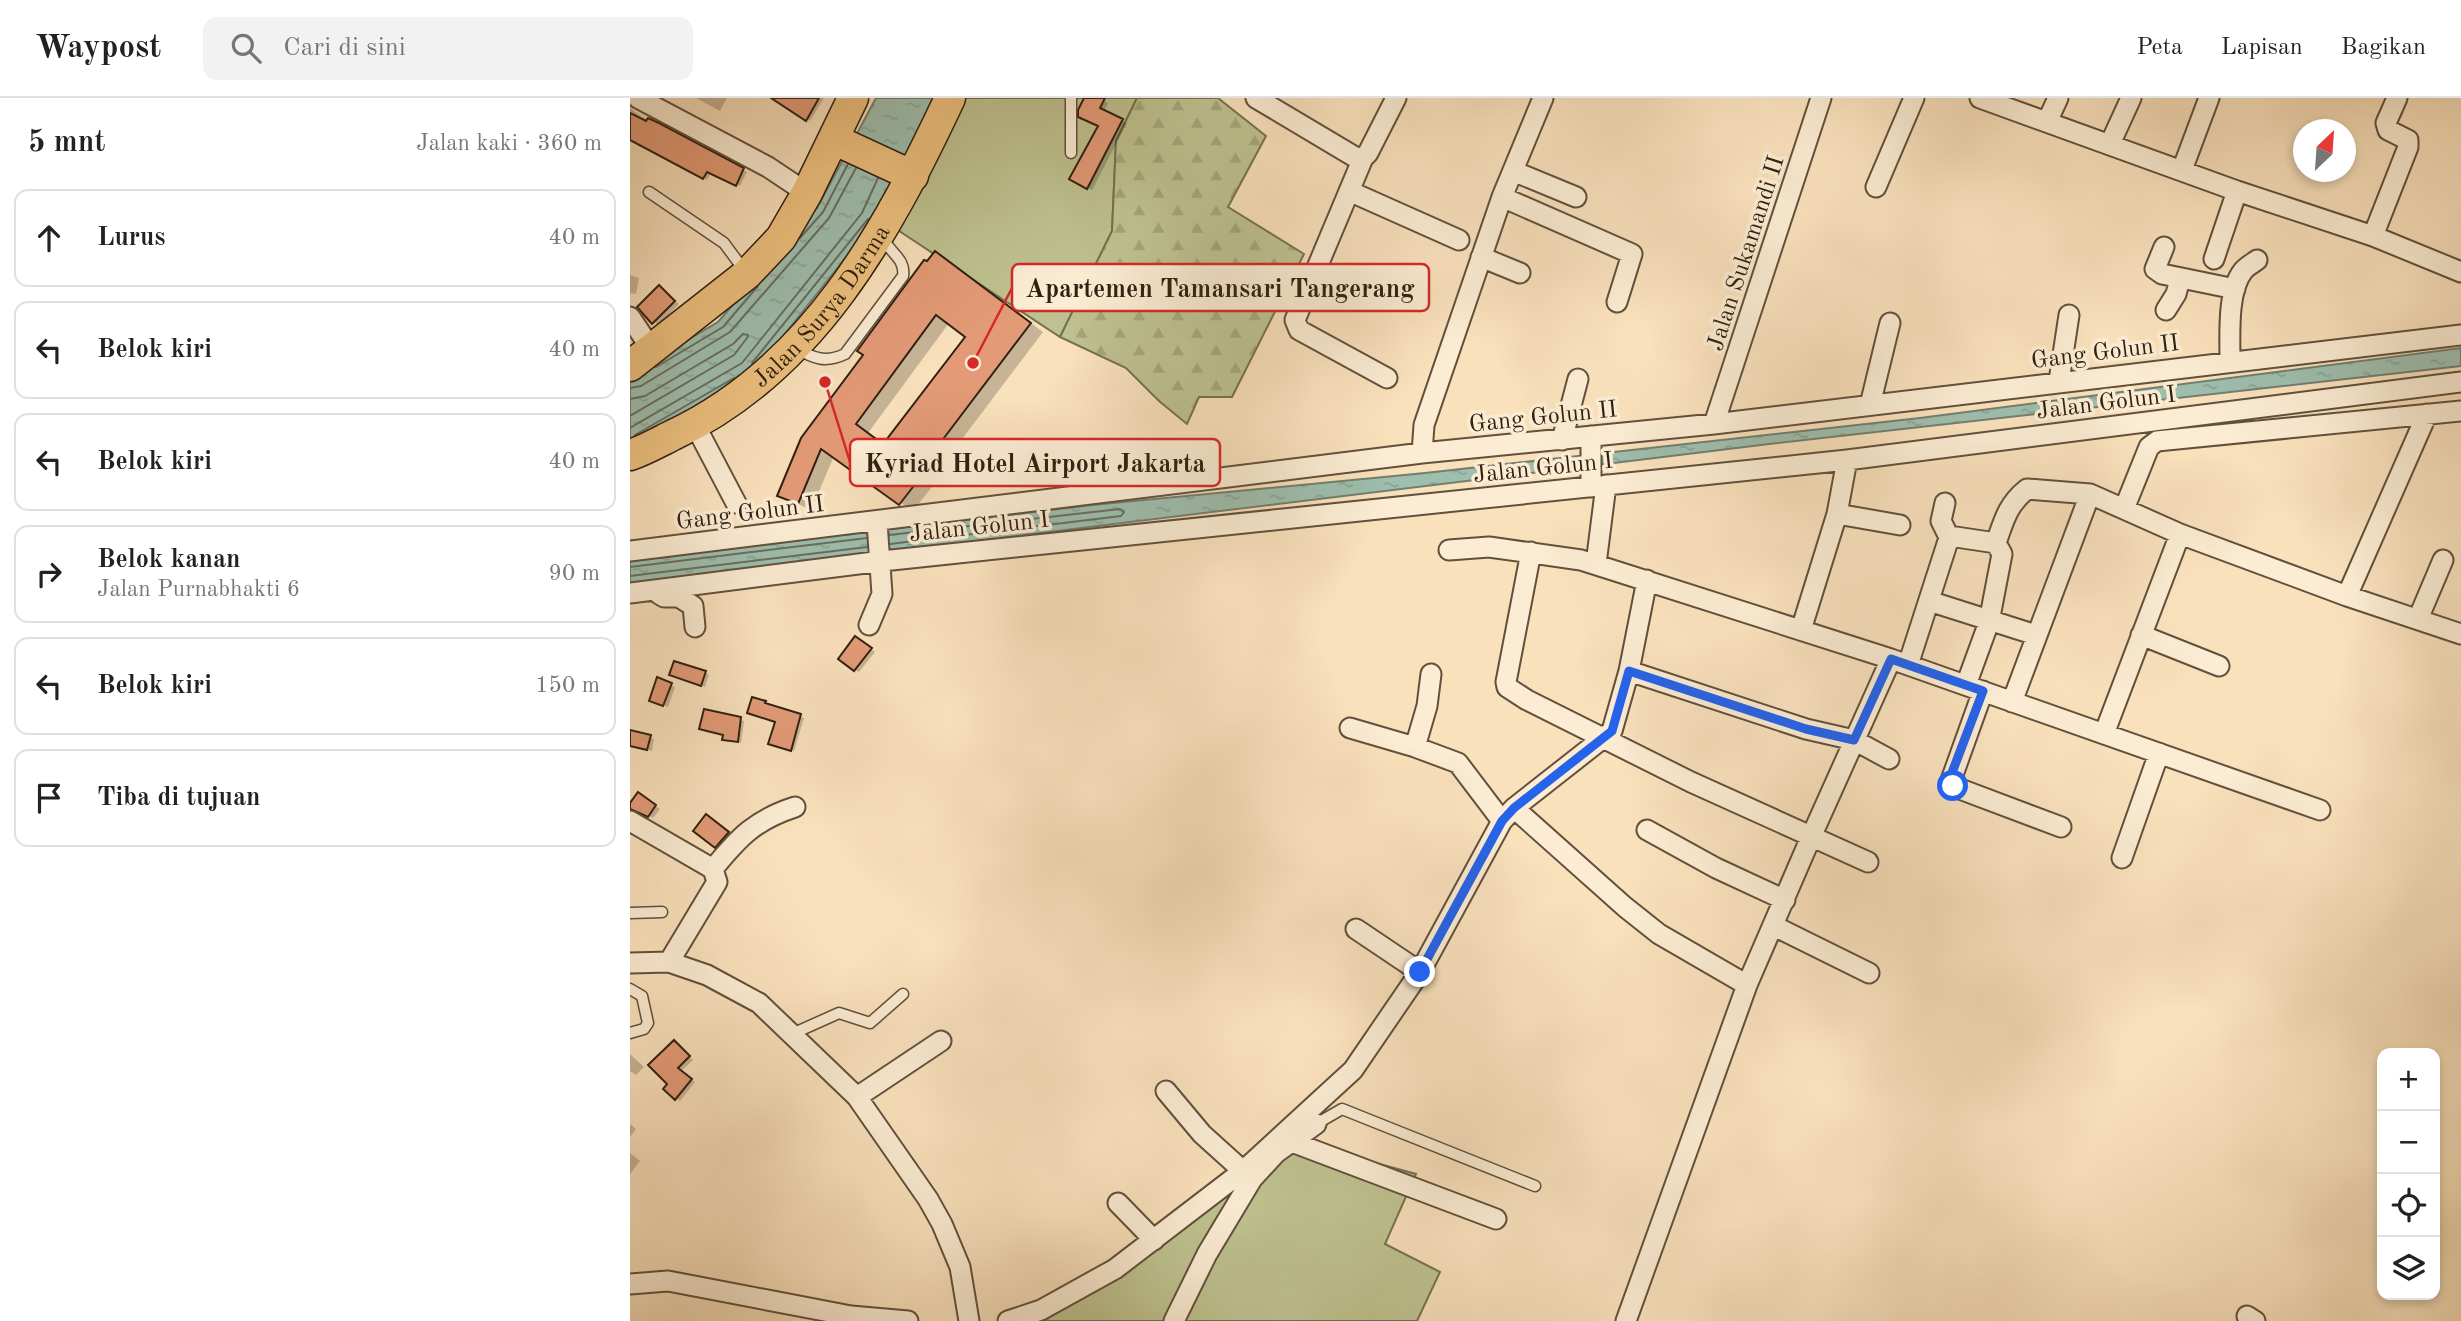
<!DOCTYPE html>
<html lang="id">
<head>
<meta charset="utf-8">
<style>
	:root { --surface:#fff; --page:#f2f2f2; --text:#222; --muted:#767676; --line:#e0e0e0 }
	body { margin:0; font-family:"Old Standard TT",serif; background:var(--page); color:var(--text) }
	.controls { position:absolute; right:21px; bottom:21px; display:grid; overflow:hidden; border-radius:14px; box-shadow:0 4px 10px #0003 }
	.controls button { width:63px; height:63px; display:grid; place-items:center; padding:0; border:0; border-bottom:2px solid var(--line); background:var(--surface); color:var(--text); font:35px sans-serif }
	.compass { position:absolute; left:1663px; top:21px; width:63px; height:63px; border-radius:50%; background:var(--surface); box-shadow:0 4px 10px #0003; rotate:25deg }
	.stop { position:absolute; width:21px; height:21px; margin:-16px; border:5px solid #2563eb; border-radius:50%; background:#fff }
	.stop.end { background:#2563eb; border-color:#fff; box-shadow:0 2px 7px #0008 }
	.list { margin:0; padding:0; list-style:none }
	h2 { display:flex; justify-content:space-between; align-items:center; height:91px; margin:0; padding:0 28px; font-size:30px }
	h2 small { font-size:23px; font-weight:400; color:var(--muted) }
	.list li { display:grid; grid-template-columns:46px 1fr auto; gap:21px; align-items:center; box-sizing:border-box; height:98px; margin:0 14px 14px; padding:0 14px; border:2px solid var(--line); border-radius:14px }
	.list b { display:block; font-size:26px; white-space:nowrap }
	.list p { margin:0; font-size:23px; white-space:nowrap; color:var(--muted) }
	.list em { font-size:23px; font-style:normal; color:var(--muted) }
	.icon { flex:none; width:38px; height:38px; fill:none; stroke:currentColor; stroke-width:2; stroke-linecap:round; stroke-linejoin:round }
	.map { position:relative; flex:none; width:1831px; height:1223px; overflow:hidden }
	header { display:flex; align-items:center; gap:42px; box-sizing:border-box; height:98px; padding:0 35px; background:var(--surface); border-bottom:2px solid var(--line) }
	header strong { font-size:33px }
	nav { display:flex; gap:38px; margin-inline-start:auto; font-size:24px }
	.search { width:490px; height:63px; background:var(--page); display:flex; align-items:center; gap:18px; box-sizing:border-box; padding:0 24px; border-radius:14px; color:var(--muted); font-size:26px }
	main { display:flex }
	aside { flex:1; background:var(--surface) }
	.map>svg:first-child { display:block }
	.grass { fill:#bec290; stroke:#777151; stroke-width:2 }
	.forest { fill:url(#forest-firs); stroke:#777151; stroke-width:2 }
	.water { fill:url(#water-ripples); stroke:#727f70; stroke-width:2 }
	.shadow { fill:#0003; fill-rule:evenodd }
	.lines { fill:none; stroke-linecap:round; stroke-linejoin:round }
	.shore { stroke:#676f60; stroke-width:2 }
	.building { fill:#e39b77; stroke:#302012; stroke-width:2; fill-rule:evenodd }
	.lane-casing { stroke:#62503c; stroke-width:13 }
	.street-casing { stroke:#62503c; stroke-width:23 }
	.primary-casing { stroke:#302012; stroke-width:33 }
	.lane { stroke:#fbecd3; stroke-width:10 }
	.street { stroke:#fbecd3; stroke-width:19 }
	.primary { stroke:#ecc07e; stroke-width:30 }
	.route { stroke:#2563eb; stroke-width:9 }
	.labels { text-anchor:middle; stroke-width:7; stroke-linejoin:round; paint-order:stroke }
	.street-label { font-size:24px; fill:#302012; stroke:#fbecd3 }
	.leader { fill:none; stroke:#d62828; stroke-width:2.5 }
	.callout-dot { fill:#d62828; stroke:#fbecd3; stroke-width:2.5 }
	.callout { fill:#fbecd3; stroke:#d62828; stroke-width:2.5 }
	.callout-label { font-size:26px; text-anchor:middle; font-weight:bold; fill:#302012 }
</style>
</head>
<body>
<header>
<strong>Waypost</strong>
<div class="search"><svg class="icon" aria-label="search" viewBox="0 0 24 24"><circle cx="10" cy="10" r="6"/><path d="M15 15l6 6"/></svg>Cari di sini</div>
<nav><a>Peta</a><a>Lapisan</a><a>Bagikan</a></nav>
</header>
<main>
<aside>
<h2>5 mnt<small>Jalan kaki · 360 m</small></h2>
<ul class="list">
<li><svg class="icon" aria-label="ahead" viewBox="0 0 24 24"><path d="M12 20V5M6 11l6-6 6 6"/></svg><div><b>Lurus</b></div><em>40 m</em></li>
<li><svg class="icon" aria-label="left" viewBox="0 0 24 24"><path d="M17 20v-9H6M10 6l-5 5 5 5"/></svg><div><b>Belok kiri</b></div><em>40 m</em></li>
<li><svg class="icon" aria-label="left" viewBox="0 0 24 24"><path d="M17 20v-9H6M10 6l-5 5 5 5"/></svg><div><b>Belok kiri</b></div><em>40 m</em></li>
<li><svg class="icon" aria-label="right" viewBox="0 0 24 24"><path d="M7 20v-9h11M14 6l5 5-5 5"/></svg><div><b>Belok kanan</b><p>Jalan Purnabhakti 6</p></div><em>90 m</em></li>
<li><svg class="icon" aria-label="left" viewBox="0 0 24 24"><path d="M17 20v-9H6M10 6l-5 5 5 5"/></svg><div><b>Belok kiri</b></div><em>150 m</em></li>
<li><svg class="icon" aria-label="arrive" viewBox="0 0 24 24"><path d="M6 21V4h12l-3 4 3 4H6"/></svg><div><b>Tiba di tujuan</b></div></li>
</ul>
</aside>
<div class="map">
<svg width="1831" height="1223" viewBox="0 0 1831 1223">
	<defs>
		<pattern id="forest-firs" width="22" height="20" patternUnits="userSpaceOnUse" patternTransform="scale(1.75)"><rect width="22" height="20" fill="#bec290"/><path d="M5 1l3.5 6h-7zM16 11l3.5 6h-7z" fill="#a4a67b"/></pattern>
		<pattern id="water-ripples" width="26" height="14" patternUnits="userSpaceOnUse" patternTransform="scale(1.75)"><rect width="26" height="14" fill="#9ebeae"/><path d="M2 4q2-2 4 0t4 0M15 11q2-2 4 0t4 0" fill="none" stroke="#88a395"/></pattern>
	</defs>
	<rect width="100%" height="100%" fill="#f9e1bc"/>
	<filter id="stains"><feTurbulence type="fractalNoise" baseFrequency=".00286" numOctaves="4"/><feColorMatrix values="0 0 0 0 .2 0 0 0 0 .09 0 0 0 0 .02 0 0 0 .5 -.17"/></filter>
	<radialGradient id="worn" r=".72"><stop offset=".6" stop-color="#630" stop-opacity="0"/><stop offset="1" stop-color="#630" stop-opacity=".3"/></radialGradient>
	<!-- grass -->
	<path class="grass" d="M315,0H507L486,43L482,133L430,239L257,125Z
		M650,1039L786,1076L755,1146L810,1174L787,1223H420L412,1221Z"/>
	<!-- forest -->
	<path class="forest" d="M507,0H588L636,38L598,109L674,156L602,299H569L557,326L529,303L496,270L430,239L482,133L486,43Z"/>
	<!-- water -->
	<path class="water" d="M246,0H304L245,123L122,277L0,348V276L88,224L187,110Z
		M1831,250V268L1131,347L0,485V462L462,407L795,375L1290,320Z"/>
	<!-- shadow -->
	<path class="shadow" d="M66,0H97L90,13Z
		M145,0H194L180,23Z
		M456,0H469L478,5L474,13L497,25L462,92L441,81L470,28Z
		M0,6L1,11L12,19L117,74L110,88L81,75L77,82L0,42Z
		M306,155L413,234L301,382L305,385L283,413L204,358L181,412L149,397L236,257ZM319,225L337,238L254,347L238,335Z
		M0,177L9,180L6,196L0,195Z
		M30,189L49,206L28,227L10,210Z
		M230,543L245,554L229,574L225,572Z
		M75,574L79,577L75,589L45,579Z
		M41,587L45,589L38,609L25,604Z
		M123,601L174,620L164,653L144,647L147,624Z
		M75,613L114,623L111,645L94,641V637Z
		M0,634L24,641L22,653L0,648Z
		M13,699L30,711L23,720L12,714L0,712V708Z
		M81,721L102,738L90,751L86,748Z
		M44,944L63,962L51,973L65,984L50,1003L46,1000L39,986Z
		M0,956L14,969L6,977L0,973Z
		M0,1026L6,1031L0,1039Z
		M0,1055L10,1063L0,1076Z"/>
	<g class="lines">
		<!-- shore -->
		<path class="shore" d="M170,140L193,114L218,66
			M122,265L238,121
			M26,269L93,229L128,188
			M0,290L11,288L100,234L199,120L226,70
			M0,301L15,298L103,246L113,236L118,237L117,240L104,257L0,318
			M0,330L112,265L232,115L248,80
			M5,337L104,280
			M259,437L463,414L490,411L494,414L491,418L260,446
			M0,469L237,440
			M0,478L237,449"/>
	</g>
	<!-- building -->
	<path class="building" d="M141,0H189L176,23Z
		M454,0H475L470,10L493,21L457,91L439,81L468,28L448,19V12Z
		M0,15L16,23L18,20L29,25L114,70L106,88L77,74L73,81L0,42Z
		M305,153L401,225L289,373L293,376L269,407L191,351L168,406L147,398L171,340L233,257L227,253L294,162L297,163ZM306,217L335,239L253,346L226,326Z
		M29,187L45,203L22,226L7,209Z
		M225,538L242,550L224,573L208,561Z
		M44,563L76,573L71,588L39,577Z
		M27,579L42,585L33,608L19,603Z
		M122,599L136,603L135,605L171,616L161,653L138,646L145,624L117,615Z
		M74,611L111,619L108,644L92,642L93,637L69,631Z
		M0,632L21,637L17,652L0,648Z
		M8,694L26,707L18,719L0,711V705Z
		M76,716L99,734L85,750L63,733Z
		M44,942L60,958L48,970L62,981L45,1002L33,991L37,986L18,967Z"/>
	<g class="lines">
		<!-- lane casing -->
		<g class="lane-casing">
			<path id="lane" d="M441,55V0
				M19,94L94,145L114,172
				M166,250C184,261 196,265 215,256L273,178C276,160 258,154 252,138
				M0,815L32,814
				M0,891L12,898L18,925L14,931L0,935
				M162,936L209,915L240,925L273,896
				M686,1026L712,1011L905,1088"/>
		</g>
		<!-- street casing -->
		<g class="street-casing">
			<path id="street" d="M8,0L138,69L177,95
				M626,0L725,59L733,60
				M1350,0L1607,93L1743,138L1831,174
				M1417,24L1428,0
				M1480,46L1501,0
				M1552,72L1579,0
				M883,73L946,99
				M1246,89L1284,0
				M719,93L829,142
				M872,99L1002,156L987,204
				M1743,138L1778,49V42L1758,32L1756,25L1767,0
				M1534,149L1525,171L1532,176L1605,191
				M851,159L890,175
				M1584,161L1607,93
				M1536,212L1546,196L1550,181
				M0,219L22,252
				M1600,263C1600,238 1597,193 1613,173C1616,169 1623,165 1627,162
				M757,280L669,232L665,222L733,60L738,55L766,0
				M1429,283L1439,217
				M1240,307L1260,225
				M1084,326L1191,0
				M65,327L106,405
				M932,342L948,281
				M792,355L794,327L872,99L913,0
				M961,389V338
				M1315,405L1311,423L1320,441
				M1494,411L1519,349L1527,343L1831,313
				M1207,416L1270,427
				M819,452L859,449L951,462L1261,561L1690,712
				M0,453L792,355L1084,326L1831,237
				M901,454L876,584L877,589L897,602L1061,684L1238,764
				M966,466L976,387
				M0,495L252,463L1217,362L1831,284
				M29,496L34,499H49L63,508L65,529
				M1717,498L1797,316
				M1299,503L1406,537
				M1788,521L1813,462
				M239,527L252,496L247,424
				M1171,532L1207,416L1217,362
				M1511,537L1589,568
				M1278,567L1317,446L1320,441L1326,439L1366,445
				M999,573L1176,631L1224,642L1259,661
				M1336,587L1359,524L1372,456L1366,445C1374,422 1378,406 1397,391L1460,396L1550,436L1717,498L1831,536
				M1353,593L1320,685L1330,691L1431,729
				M1382,604L1460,396
				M720,630L785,649L828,665L872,723
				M1474,636L1550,436
				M785,649L797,608L801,576
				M884,710L995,809L1029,836L1117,887
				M0,723L83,771
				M1017,732L1086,770L1155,802
				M1492,760L1529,655
				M83,771C109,739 125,722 165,709
				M1144,828L1239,875
				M726,831L790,874
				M39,864L87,784L83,771
				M0,865L39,864L77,877L129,905L227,999L298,1101L312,1126L330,1169L339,1223
				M536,993L572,1036L613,1073
				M227,999L311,943
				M662,1044L866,1121
				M488,1105L524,1142
				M0,1186L38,1183L221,1218L278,1223
				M1617,1218L1625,1223
				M378,1223L411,1212L485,1171L613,1073L723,972L790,874L872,723L884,710L982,633L999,573L1017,482
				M544,1223L577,1156L622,1081L646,1055L686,1026
				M996,1223L1117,887L1181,739L1261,561"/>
		</g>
		<!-- primary casing -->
		<g class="primary-casing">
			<g id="primary">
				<path d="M216,47L283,78"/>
				<path d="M0,268L117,176L151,140L177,95L223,0"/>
				<path id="s1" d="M0,357C15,352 29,344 43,337C183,271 257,134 320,0"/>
			</g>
		</g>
		<!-- lane -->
		<use href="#lane" class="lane"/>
		<!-- street -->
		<use href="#street" class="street"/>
		<!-- primary -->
		<use href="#primary" class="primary"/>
	</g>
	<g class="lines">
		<!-- route -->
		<path class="route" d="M790,874L872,723L884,710L982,633L999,573L1176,631L1224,642L1261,561L1353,593L1320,680L1323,688"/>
	</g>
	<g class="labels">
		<!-- street labels -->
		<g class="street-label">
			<text transform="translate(1115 155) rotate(-72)" y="8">Jalan Sukamandi II</text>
			<text dy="8" stroke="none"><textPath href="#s1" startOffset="247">Jalan Surya Darma</textPath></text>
			<text transform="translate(1475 253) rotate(-7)" y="8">Gang Golun II</text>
			<text transform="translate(1476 304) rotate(-7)" y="8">Jalan Golun I</text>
			<text transform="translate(913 318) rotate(-6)" y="8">Gang Golun II</text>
			<text transform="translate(913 369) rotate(-6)" y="8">Jalan Golun I</text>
			<text transform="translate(120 414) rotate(-7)" y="8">Gang Golun II</text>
			<text transform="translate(349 428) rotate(-6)" y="8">Jalan Golun I</text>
		</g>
	</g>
	<!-- callouts -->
	<path class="leader" d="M343 265L382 190M195 284L220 364"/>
	<g class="callout-dot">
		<circle cx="343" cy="265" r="7"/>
		<circle cx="195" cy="284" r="7"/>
	</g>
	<g class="callout">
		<rect x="382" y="166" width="417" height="47" rx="7"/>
		<rect x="220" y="341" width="370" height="47" rx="7"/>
	</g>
	<g class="callout-label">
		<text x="590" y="199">Apartemen Tamansari Tangerang</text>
		<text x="405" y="374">Kyriad Hotel Airport Jakarta</text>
	</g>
	<rect width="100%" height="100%" filter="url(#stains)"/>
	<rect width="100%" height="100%" fill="url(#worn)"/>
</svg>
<div class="controls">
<button>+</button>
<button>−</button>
<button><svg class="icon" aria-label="locate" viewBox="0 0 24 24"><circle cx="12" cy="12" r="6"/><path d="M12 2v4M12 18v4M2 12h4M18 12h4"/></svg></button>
<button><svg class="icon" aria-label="layers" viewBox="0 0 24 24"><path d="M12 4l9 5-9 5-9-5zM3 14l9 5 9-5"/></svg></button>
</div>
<svg class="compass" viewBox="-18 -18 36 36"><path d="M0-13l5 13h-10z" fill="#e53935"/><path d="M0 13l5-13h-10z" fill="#767676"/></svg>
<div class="stop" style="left:1323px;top:688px"></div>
<div class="stop end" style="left:790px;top:874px"></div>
</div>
</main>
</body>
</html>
